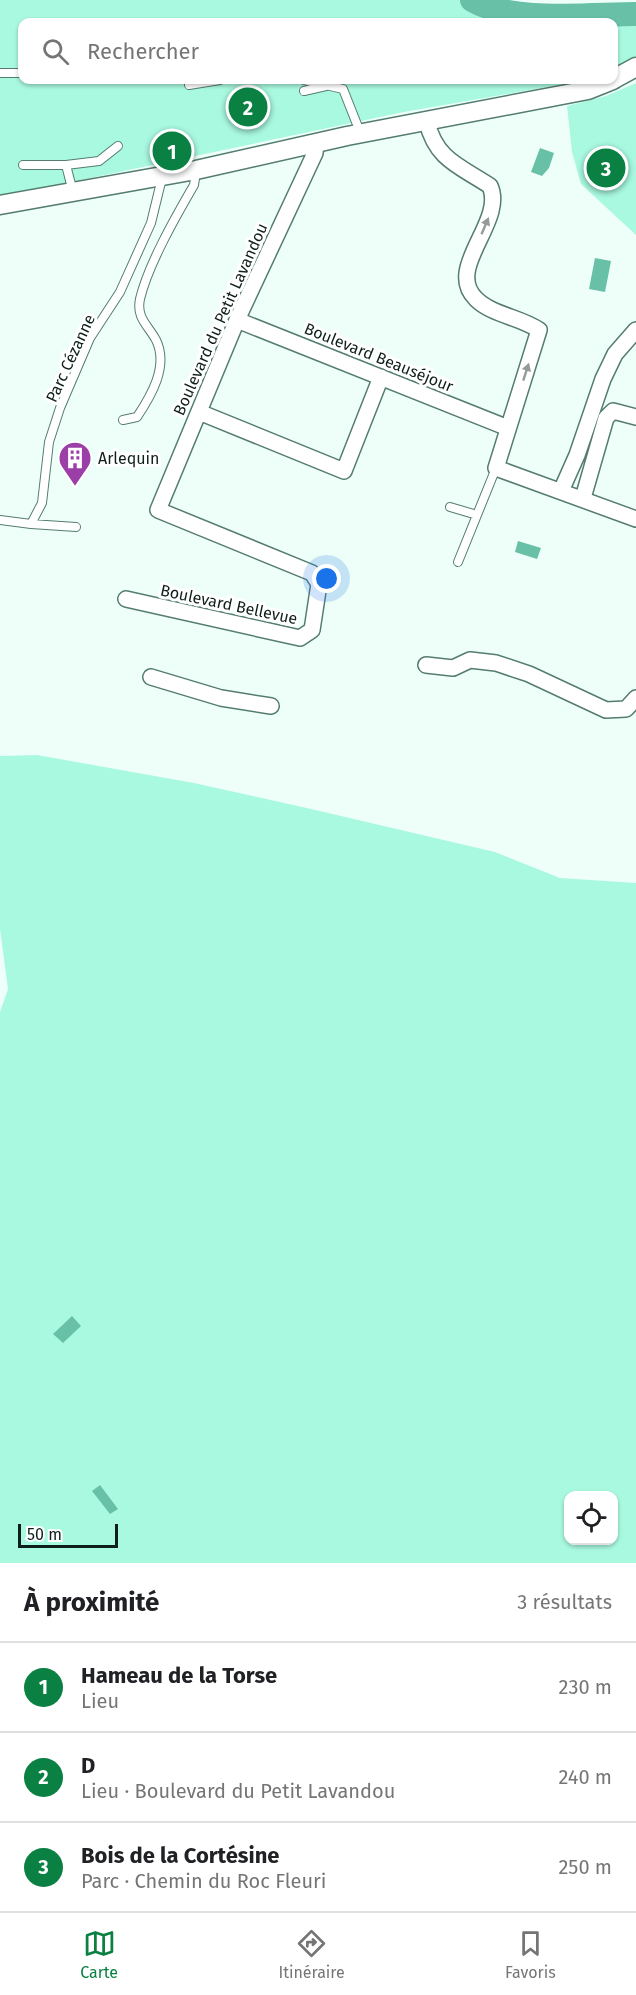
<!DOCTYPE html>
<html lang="fr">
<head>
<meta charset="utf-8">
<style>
	:root { --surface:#fff; --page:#f6f6f6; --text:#202124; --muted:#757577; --line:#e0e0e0; --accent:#0b8043 }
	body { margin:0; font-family:"Fira Sans",sans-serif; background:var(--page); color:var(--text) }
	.controls { position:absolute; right:18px; bottom:18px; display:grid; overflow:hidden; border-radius:12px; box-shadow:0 2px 4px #0004 }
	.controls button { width:54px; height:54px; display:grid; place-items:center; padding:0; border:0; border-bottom:2px solid var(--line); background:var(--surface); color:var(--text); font:30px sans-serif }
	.scale { position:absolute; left:18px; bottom:15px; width:100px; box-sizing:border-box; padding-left:6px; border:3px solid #0f1f1a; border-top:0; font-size:16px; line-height:21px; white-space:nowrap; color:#0f1f1a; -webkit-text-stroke:4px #fff; paint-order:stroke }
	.you { position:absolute; left:327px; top:579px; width:21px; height:21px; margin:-15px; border:4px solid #fff; border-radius:50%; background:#1a73e8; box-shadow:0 0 0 9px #1a73e833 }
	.badge { display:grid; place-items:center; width:39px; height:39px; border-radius:50%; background:var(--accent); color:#fff; font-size:20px; font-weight:700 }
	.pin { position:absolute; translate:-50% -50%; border:3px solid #fff; box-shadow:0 2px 6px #0006 }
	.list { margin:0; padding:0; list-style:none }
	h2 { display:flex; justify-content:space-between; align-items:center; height:78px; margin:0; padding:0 24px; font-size:26px }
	h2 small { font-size:20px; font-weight:400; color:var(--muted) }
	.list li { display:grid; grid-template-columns:39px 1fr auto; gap:18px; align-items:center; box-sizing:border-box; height:90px; padding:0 24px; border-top:2px solid var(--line) }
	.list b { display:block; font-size:22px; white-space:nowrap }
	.list p { margin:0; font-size:20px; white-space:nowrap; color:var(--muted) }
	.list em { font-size:20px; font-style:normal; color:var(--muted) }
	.icon { flex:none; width:33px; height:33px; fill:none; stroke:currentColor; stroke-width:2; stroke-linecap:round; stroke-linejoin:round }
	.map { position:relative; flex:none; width:636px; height:1563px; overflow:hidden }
	.search { position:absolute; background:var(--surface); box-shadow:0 2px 4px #0004; left:18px; right:18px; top:18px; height:66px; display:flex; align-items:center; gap:15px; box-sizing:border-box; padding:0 21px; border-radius:12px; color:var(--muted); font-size:22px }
	.sheet { height:348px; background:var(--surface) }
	nav { display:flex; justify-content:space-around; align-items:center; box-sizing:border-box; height:84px; border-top:2px solid var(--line); background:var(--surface); font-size:16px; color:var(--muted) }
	nav a { display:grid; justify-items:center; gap:3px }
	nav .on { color:var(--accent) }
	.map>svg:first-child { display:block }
	.green { fill:#a9f9e0; fill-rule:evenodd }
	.water { fill:#68c0a7 }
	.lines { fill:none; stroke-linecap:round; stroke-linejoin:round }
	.river { stroke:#68c0a7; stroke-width:24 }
	.service-casing { stroke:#547c6f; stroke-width:10 }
	.minor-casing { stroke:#547c6f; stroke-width:18 }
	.tertiary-casing { stroke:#547c6f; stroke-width:21 }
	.service { stroke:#fff; stroke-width:8 }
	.minor { stroke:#fff; stroke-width:15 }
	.tertiary { stroke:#fff; stroke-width:18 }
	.oneway { fill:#939a98 }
	.labels { text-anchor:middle; stroke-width:6; stroke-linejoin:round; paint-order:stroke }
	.street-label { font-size:16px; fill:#0f1f1a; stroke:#fff }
	.poi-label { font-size:16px; fill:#0f1f1a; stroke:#fff; text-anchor:start }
</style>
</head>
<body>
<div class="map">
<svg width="636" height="1563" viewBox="0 0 636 1563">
	<rect width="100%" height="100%" fill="#eefff9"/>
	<!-- green -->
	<path class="green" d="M0,0H506L518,5L636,6V56L614,70V22H22V80H587L404,112L0,197Z
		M636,83V235L581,184L572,152L567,106L606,96Z
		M37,755L194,783L311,809L495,852L560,878L636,883V1563H0V1012L8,989L0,929V756ZM568,1496H614V1540H568Z"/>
	<!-- water -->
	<path class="water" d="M540,148L554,153L549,168L542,176L531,172Z
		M595,258L611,261L605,292L589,289Z
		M518,541L541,548L537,559L515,552Z
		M72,1316L81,1326L63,1343L53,1334Z
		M100,1485L118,1509L110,1514L92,1491Z"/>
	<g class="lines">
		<!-- river -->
		<path class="river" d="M472,0C510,23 591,14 636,14"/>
		<!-- service casing -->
		<g class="service-casing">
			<path id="service" d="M0,73H22
				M304,80L343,89L360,132
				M189,85L220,80
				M304,91L326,86
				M23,165H66L73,192
				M66,165L99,161L118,146
				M123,420L137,417C151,396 169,366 156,340C148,325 136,318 140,299C148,265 176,216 194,185L196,172
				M450,507L477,515
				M0,520L31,524L42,503L49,442L60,408L90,338L120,292L151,223L162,178
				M31,524L76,527
				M458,562L496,468"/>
		</g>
		<!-- minor casing -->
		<g class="minor-casing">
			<path id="minor" d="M427,122C436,160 460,166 490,186C506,222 444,268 476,299C492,315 520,317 539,330L496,468L636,519
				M237,320L508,428
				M199,412L344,471L381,377
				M561,491L577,455L603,379L615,354L636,330
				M583,498L606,418L613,411L636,417
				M126,599L300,638L312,630L319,584L312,573L158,510L237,320L315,153L316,143
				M426,665L453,668L470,660L496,663L529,674L606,710L626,709L636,698
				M151,677L221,698L271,706"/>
		</g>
		<!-- tertiary casing -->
		<g class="tertiary-casing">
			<path id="tertiary" d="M614,79L636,67
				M0,205L196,170L347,136L588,90L613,80"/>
		</g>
		<!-- service -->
		<use href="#service" class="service"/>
		<!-- minor -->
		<use href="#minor" class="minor"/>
		<!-- tertiary -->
		<use href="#tertiary" class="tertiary"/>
	</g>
	<!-- one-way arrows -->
	<defs><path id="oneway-solid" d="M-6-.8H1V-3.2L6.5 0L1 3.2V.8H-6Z" transform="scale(1.5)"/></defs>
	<g class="oneway">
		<use href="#oneway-solid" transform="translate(485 226) rotate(-67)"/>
		<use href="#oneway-solid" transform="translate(526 372) rotate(-72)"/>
	</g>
	<!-- icons -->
	<defs>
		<g id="building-pin" transform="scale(1.725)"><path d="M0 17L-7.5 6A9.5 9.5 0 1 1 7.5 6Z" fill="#9b3ea7" stroke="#fff"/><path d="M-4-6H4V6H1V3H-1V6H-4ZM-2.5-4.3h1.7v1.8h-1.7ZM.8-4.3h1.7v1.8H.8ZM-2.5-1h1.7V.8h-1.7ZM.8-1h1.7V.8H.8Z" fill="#fff"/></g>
	</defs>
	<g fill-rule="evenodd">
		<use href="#building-pin" x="75" y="458"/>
	</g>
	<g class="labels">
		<!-- street labels -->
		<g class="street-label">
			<text transform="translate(220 319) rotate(-66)" y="6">Boulevard du Petit Lavandou</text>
			<text transform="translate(379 357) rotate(22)" y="6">Boulevard Beauséjour</text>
			<text transform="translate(70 358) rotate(-65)" y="6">Parc Cézanne</text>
			<text transform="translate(229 604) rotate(12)" y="6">Boulevard Bellevue</text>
		</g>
		<!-- poi labels -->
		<g class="poi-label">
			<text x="98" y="464">Arlequin</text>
		</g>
	</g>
</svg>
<div class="controls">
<button><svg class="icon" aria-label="locate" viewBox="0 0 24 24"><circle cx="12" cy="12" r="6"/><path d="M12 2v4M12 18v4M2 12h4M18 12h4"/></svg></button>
</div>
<div class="scale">50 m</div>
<div class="you"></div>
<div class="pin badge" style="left:172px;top:151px">1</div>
<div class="pin badge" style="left:248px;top:107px">2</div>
<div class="pin badge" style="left:606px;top:168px">3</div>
<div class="search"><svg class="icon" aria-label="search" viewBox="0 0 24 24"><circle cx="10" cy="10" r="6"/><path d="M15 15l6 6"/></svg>Rechercher</div>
</div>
<section class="sheet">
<h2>À proximité<small>3 résultats</small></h2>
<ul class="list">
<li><span class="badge">1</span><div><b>Hameau de la Torse</b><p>Lieu</p></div><em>230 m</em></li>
<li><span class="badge">2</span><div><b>D</b><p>Lieu · Boulevard du Petit Lavandou</p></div><em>240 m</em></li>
<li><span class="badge">3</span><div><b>Bois de la Cortésine</b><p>Parc · Chemin du Roc Fleuri</p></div><em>250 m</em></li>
</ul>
</section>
<nav>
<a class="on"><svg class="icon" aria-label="map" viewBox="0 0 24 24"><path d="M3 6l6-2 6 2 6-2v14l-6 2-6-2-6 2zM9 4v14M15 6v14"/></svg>Carte</a>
<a><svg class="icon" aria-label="directions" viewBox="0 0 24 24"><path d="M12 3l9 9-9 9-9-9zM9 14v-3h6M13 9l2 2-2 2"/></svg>Itinéraire</a>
<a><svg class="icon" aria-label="saved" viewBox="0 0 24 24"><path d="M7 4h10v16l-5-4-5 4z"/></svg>Favoris</a>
</nav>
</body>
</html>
